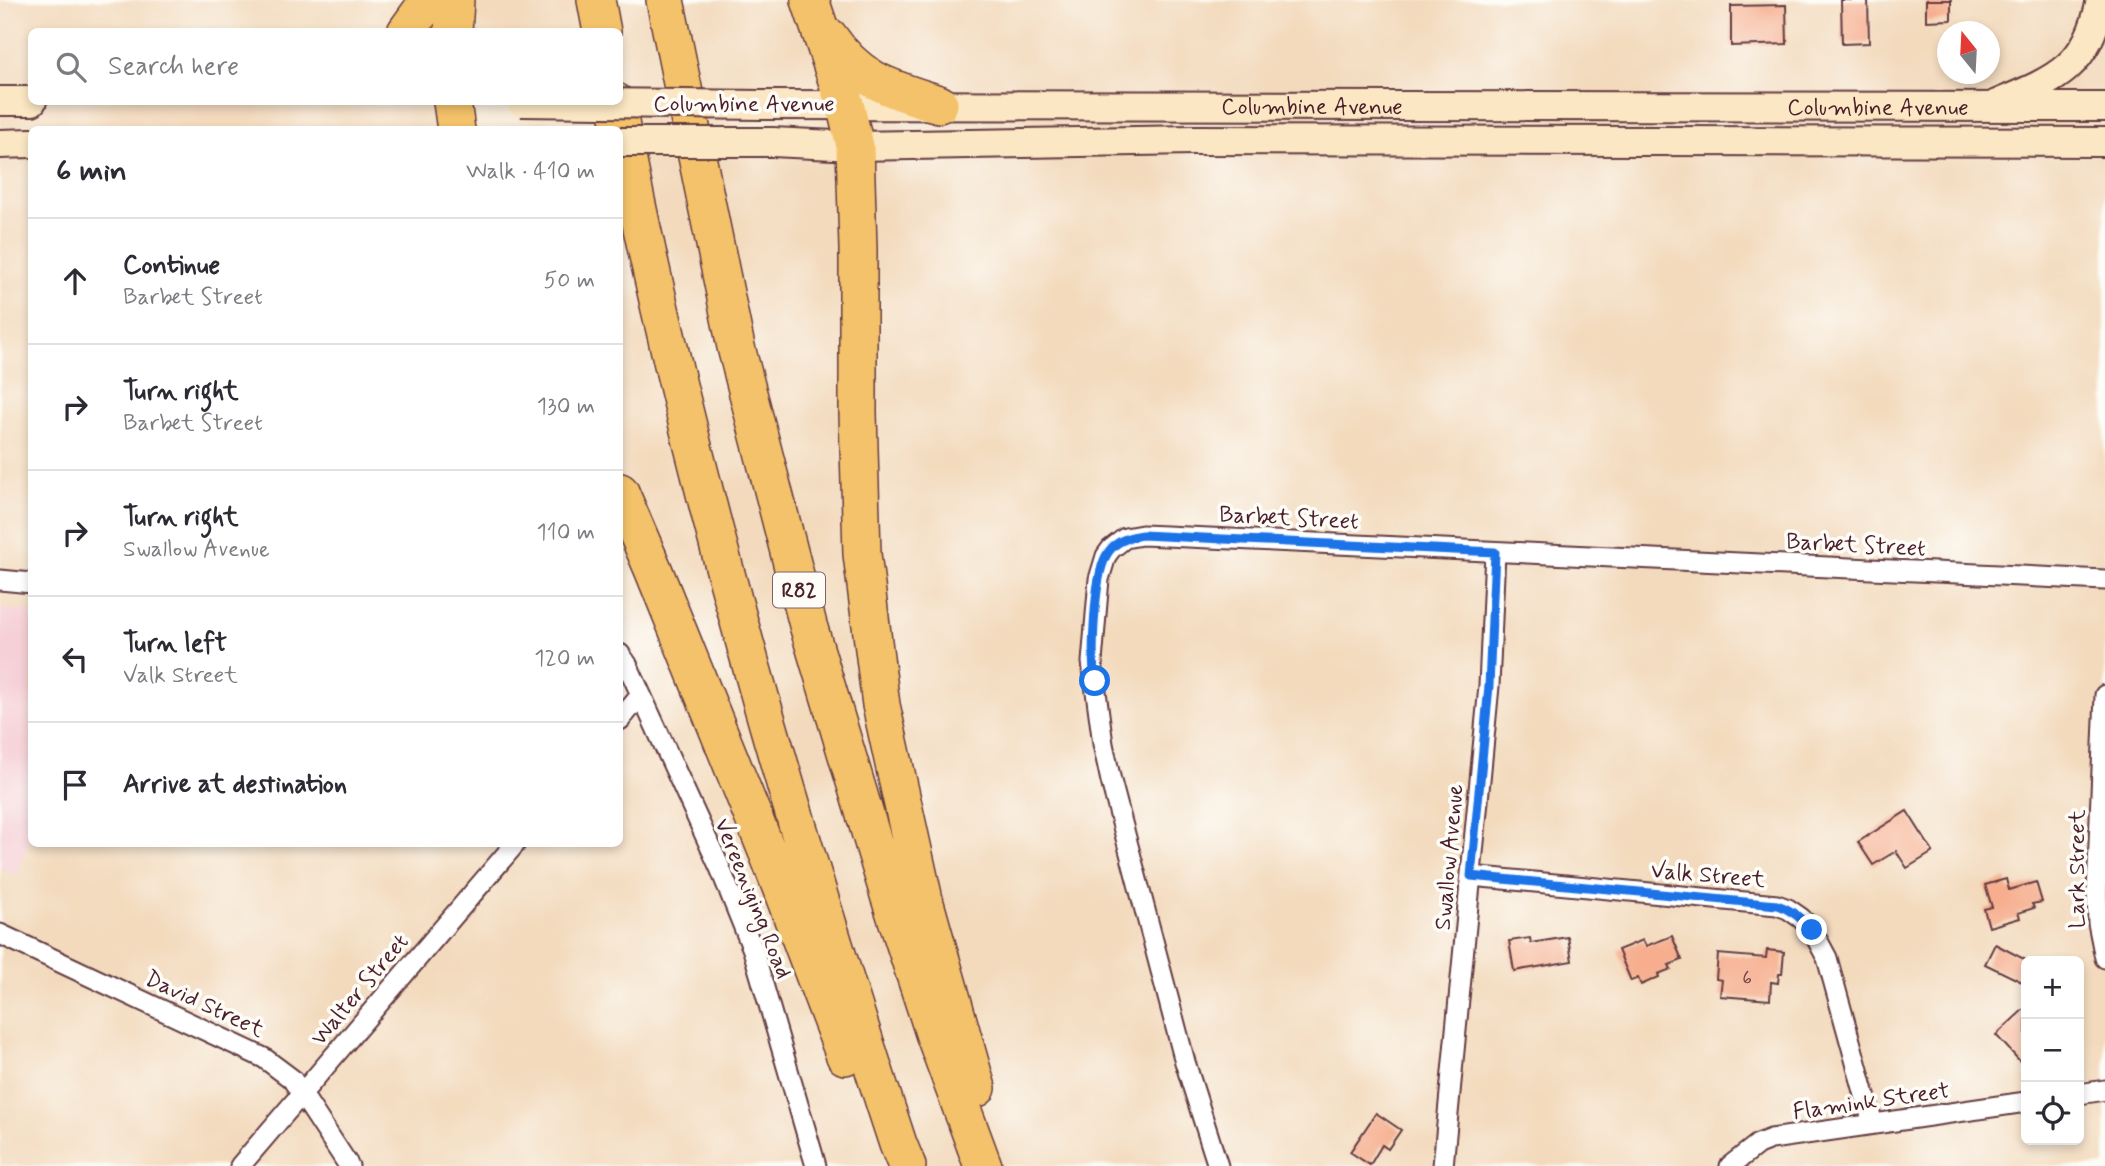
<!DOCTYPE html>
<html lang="en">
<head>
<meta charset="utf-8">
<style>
	:root { --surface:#fff; --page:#f7f7f7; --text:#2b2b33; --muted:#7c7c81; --line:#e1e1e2 }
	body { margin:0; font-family:Mynerve,sans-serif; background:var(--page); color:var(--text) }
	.controls { position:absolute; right:21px; bottom:21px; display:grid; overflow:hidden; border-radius:10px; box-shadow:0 4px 10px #0003 }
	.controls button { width:63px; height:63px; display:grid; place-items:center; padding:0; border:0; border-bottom:2px solid var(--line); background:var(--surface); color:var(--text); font:35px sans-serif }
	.compass { position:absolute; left:1937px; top:21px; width:63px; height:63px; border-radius:50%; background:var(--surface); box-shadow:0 4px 10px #0003; rotate:342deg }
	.stop { position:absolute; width:21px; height:21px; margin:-16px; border:5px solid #1a73e8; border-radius:50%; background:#fff }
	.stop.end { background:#1a73e8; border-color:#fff; box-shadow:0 2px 7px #0008 }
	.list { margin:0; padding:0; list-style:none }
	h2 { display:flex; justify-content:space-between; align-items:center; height:91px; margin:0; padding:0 28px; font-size:30px }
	h2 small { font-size:23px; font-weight:400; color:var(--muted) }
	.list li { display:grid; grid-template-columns:46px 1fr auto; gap:21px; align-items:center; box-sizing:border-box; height:126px; padding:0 28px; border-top:2px solid var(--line) }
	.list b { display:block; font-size:26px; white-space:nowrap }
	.list p { margin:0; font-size:23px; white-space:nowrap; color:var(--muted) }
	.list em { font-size:23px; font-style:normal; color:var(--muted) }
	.icon { flex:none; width:38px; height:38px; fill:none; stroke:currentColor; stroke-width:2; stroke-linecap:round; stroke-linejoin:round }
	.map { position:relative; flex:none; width:2105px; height:1166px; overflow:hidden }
	.search { position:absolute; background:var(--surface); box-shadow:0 4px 10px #0003; left:28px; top:28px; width:595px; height:77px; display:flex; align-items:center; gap:18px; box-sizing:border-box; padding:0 24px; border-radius:10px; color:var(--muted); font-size:26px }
	.panel { position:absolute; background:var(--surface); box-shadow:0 4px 10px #0003; left:28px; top:126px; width:595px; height:721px; border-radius:10px }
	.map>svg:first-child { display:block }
	.built { fill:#f6cfd7 }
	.building { fill:#f6ae8e }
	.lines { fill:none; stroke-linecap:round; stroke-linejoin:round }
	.minor-casing { stroke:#633b41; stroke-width:23 }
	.secondary-casing { stroke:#633b41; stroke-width:32 }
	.motorway-casing { stroke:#633b41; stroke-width:40 }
	.minor { stroke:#fff; stroke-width:19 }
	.secondary { stroke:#fbe7c3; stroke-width:28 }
	.motorway { stroke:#f4c26a; stroke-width:37 }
	.secondary-bridge-casing { stroke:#633b41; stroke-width:32; stroke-linecap:butt }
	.secondary-bridge { stroke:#fbe7c3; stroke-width:28 }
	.route { stroke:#1a73e8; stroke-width:9 }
	.labels { text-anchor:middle; stroke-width:7; stroke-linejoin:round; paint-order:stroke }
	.number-label { font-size:19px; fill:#754344 }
	.shield { fill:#fdfcf7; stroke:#806168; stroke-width:2 }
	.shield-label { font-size:21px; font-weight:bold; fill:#4a1f2b }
	.street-label { font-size:23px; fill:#4a1f2b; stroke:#fdfcf7 }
</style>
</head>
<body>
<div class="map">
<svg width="2105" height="1166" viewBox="0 0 2105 1166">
	<rect width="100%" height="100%" fill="#fdfcf7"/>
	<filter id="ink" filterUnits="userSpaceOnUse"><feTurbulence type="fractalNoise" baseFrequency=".0143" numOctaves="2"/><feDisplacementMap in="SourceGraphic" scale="14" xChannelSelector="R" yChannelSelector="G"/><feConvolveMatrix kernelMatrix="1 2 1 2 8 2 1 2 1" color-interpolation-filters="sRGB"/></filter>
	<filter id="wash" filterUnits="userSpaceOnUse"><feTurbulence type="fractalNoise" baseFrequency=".00686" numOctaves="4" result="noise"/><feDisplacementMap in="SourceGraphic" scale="28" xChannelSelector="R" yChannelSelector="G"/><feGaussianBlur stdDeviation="1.57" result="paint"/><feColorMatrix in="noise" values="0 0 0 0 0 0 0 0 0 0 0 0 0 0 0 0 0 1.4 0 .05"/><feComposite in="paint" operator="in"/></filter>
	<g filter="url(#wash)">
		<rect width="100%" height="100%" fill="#f3dabd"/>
		<!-- built -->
		<path class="built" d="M0,609L31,611V835L17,874L0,868Z"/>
		<g id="blocks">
			<!-- building -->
			<path class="building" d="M1841,0H1868L1869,43L1842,44Z
				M1926,0H1951V20L1926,21Z
				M1786,5L1787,44L1731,46V6Z
				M1907,811L1933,852L1907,868L1896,851L1873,865L1858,842Z
				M2006,879L2009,890L2036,882L2042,902L2032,904L2034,908L2018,913L2020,918L1989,927L1984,909L1992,907L1985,885Z
				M1672,936L1682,960L1669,965L1671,969L1658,974L1659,977L1641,985L1638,978L1631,981L1618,950L1643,940L1646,946Z
				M1568,937L1572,961L1514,971L1509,941L1530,938L1531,943Z
				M1995,944L2026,960V984L1985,964Z
				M1767,950L1784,952L1782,974H1779L1778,983L1771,982L1770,1000L1720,996L1722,980L1716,979L1718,954L1766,958Z
				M2026,1007V1068L1996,1035Z
				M1376,1113L1401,1130L1388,1149L1382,1145L1370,1165L1350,1152Z"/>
		</g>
	</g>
	<g filter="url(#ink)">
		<use href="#blocks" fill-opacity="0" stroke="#633b41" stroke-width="2"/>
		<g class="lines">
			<!-- minor casing -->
			<g class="minor-casing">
				<path id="minor" d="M0,580L32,583
					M620,654L627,664L720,868L753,950L816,1166
					M2105,695L2097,893L2098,923L2105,958
					M620,720L640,696
					M1471,876L1777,905L1788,909L1801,918L1812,930L1827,958L1873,1124
					M0,934L264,1058L292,1079L349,1166
					M2079,1094L2105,1090
					M240,1166L515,844
					M1218,1166L1185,1062L1111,781L1103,744L1092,662L1099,579L1106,556L1111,549L1125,538L1142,535L1166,536L2105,580
					M1443,1166L1489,686L1495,552
					M1730,1166L1758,1144L1771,1139L2026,1102"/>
			</g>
			<!-- secondary casing -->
			<g class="secondary-casing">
				<g id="secondary">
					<path d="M0,101H32"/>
					<path d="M1997,104C2056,79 2087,68 2101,0"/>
					<path id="s1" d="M762,105L2105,107"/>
					<path d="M772,142L855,146L1193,140L2105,142"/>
					<path d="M0,144L32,143"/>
				</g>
			</g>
			<!-- motorway casing -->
			<g class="motorway-casing">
				<path id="motorway" d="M596,0L602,32
					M665,0L736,347L808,625L889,895L934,1033L983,1166
					M810,0L845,104L855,146L858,249V413L862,554L881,705L924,900L977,1088
					M406,32L429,0
					M453,32L455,0
					M829,37C860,82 890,88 939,104
					M452,102L456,130
					M616,102C685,456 785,801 898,1144L907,1166
					M620,492L653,569L771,861L845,1056"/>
			</g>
			<!-- minor -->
			<use href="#minor" class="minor"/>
			<!-- secondary -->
			<use href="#secondary" class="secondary"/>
			<!-- motorway -->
			<use href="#motorway" class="motorway"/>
			<!-- secondary-bridge casing -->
			<g class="secondary-bridge-casing">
				<path id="secondary-bridge" d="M521,102L762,105
					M620,142H772"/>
			</g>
			<!-- secondary-bridge -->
			<use href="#secondary-bridge" class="secondary-bridge"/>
		</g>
	</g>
	<g class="lines" filter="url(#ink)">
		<!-- route -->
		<path class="route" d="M1095,681C1091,655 1094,578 1106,556C1113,542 1127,537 1142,535L1495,552L1489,686L1471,876L1777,905C1792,910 1801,918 1812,930"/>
	</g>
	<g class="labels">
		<!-- number labels -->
		<g class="number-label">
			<text x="1747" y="984">6</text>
		</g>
		<!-- shield labels -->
		<rect class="shield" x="773" y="572.5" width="52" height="35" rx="5"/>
		<g class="shield-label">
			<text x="799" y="597">R82</text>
		</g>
		<!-- street labels -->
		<g class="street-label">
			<text x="744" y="111">Columbine Avenue</text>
			<text dy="8" stroke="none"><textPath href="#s1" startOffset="550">Columbine Avenue</textPath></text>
			<text dy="8" stroke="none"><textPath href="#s1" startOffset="1116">Columbine Avenue</textPath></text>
			<text transform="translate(1289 517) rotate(3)" y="8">Barbet Street</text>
			<text transform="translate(1856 544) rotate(3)" y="8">Barbet Street</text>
			<text transform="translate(1448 857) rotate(-85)" y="8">Swallow Avenue</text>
			<text transform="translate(2076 869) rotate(-90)" y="8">Lark Street</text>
			<text transform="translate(1708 874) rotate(5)" y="8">Valk Street</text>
			<text transform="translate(754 898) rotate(68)" y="8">Vereeniging Road</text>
			<text transform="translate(359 989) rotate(-50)" y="8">Walter Street</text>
			<text transform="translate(205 1003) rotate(25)" y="8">David Street</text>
			<text transform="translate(1871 1100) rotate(-8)" y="8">Flamink Street</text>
		</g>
	</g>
</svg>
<div class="controls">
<button>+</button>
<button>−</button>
<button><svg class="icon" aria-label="locate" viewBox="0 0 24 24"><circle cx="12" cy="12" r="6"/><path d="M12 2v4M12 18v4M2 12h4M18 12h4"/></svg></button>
</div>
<svg class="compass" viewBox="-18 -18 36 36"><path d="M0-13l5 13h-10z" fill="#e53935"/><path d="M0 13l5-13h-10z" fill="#7c7c81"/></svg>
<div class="stop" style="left:1095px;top:681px"></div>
<div class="stop end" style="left:1812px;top:930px"></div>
<div class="search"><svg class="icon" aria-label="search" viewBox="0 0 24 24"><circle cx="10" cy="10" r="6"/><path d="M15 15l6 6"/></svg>Search here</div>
<section class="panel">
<h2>6 min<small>Walk · 410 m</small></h2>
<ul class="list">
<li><svg class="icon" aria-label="ahead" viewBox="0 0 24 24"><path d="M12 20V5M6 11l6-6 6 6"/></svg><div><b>Continue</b><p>Barbet Street</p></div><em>50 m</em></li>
<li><svg class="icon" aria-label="right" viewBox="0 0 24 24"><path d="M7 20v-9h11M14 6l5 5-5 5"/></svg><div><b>Turn right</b><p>Barbet Street</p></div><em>130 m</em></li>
<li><svg class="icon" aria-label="right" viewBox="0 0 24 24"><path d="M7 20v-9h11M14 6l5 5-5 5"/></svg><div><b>Turn right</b><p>Swallow Avenue</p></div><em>110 m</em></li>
<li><svg class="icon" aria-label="left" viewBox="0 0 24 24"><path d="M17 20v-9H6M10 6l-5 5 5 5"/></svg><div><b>Turn left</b><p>Valk Street</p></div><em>120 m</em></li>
<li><svg class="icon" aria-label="arrive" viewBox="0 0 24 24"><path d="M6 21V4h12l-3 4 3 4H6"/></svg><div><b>Arrive at destination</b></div></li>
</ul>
</section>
</div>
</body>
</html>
